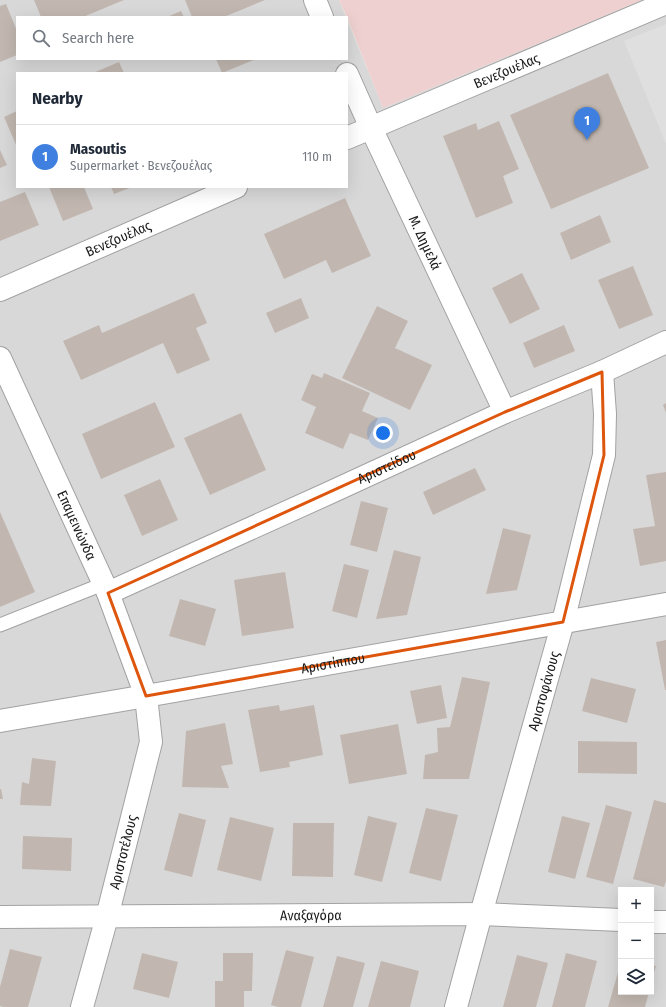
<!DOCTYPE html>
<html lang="en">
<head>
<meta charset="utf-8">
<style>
	:root { --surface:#fff; --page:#f2f2f3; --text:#1f2937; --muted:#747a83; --line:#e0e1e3; --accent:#c3040d }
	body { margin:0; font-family:"Fira Sans Condensed",sans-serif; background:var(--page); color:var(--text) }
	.controls { position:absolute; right:12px; bottom:12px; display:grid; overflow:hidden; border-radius:0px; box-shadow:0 4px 16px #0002 }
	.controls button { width:36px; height:36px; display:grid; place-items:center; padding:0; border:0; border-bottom:1px solid var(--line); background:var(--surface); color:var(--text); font:20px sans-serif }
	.you { position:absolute; left:383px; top:433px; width:14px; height:14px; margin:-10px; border:3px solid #fff; border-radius:50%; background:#1a73e8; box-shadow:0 0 0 6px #1a73e833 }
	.badge { display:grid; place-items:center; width:26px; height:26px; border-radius:50%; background:var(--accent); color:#fff; font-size:13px; font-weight:700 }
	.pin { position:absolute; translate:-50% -33px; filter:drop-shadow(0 1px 2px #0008) }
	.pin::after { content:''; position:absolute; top:21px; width:14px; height:12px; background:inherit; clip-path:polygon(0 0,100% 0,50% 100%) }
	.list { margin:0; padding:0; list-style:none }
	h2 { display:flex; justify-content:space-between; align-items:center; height:52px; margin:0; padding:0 16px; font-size:17px }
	h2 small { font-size:13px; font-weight:400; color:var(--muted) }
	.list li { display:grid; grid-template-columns:26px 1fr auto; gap:12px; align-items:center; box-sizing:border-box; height:64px; padding:0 16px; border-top:1px solid var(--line) }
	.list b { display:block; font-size:15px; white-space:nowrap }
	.list p { margin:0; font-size:13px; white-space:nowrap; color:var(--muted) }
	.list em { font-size:13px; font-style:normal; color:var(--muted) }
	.icon { flex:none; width:22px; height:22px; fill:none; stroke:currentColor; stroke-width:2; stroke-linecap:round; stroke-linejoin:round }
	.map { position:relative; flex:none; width:666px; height:1007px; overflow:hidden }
	.search { position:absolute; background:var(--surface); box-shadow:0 4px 16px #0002; left:16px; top:16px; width:332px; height:44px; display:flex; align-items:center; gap:10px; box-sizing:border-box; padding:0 14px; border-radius:0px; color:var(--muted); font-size:15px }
	.panel { position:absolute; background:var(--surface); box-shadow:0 4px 16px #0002; left:16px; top:72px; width:332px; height:116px; border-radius:0px }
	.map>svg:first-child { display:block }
	.residential { fill:#d9d8d8; fill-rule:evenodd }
	.commercial { fill:#eed0d0 }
	.parking { fill:#dfdfdf }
	.building { fill:#c1b7b0 }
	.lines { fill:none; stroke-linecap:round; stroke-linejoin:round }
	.service-casing { stroke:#a2a2a2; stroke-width:15 }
	.minor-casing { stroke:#a2a2a2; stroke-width:24 }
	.service { stroke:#fff; stroke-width:13 }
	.minor { stroke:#fff; stroke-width:22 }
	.marked { fill:none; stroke:#de560d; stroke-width:3; stroke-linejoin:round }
	.labels { text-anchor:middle; stroke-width:3; stroke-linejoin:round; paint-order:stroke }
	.street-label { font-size:14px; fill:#1b1b1b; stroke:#fff }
</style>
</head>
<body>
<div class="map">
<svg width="666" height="1007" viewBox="0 0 666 1007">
	<rect width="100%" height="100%" fill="#ede8e1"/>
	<!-- residential -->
	<path class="residential" d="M0,0H339L346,17H17V59H347V19L383,108L642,0H666V1007H0ZM17,73H347V187H17ZM621,890H651V992H621Z"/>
	<!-- commercial -->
	<path class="commercial" d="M339,0H642L383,108L347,17Z"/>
	<!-- parking -->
	<path class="parking" d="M666,24V144L624,41Z"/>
	<!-- building -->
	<path class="building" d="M34,0H124L83,17H41Z
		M185,0H265L224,17H192Z
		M6,4L17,31V55L0,62V6Z
		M181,11L184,17H167Z
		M216,59H256L222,73Z
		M119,62L124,73H93Z
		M608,73L649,168L551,209L510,115Z
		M17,111V147L4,117Z
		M499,121L519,169L503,176L513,203L476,218L443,136L476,123L478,130Z
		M0,150L7,165L0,168Z
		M49,187H84L93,209L63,221Z
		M111,187H132L114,194Z
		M25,192L39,225L0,241V202Z
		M345,198L371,256L332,273L326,260L284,279L264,234Z
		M600,215L611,242L571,260L560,233Z
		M633,266L653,315L619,329L598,280Z
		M522,273L540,309L510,324L492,288Z
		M194,293L207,323L196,328L210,360L177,374L163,343L81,380L63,341L99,325L102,333Z
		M301,298L309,318L275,333L266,313Z
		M377,306L408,321L395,348L432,365L410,410L342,378Z
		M564,325L575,351L534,368L523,343Z
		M324,373L370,393L362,411L378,418L368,440L350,433L343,449L305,433L316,407L301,400L312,374L322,378Z
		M155,402L175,447L101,479L82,434Z
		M666,403V413L663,405Z
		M241,413L266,470L210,495L184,438Z
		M475,468L486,490L433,515L423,492Z
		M666,472V561L640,566L633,529L655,526L646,475Z
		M160,479L178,520L142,536L124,495Z
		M361,501L388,508L377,552L350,545Z
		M0,512L35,592L0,607Z
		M503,528L531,535L517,590L486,594Z
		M394,550L421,557L407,615L376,619Z
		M344,564L369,570L357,618L332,611Z
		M285,572L294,628L242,636L234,580Z
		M180,599L216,609L205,646L169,636Z
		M666,640V690H665L656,642Z
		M462,677L490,682L469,779H423L425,755L438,752L437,728L450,727Z
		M591,678L636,689L627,723L582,711Z
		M441,685L447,718L417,724L410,691Z
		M279,705L280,711L314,705L323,755L289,762L290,767L260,772L248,710Z
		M225,723L233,764L221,766L229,788L182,787L186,731Z
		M398,724L407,774L349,784L340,735Z
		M578,741L637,742V774L578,773Z
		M32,758L56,761L51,806L20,805L22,782L29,784Z
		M0,789H1L3,799H0Z
		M654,800L666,803V881L664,887L633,879Z
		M606,805L632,812L613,884L586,877Z
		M426,808L458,815L441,881L409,873Z
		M179,813L206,820L192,877L164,870Z
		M368,816L397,823L382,882L354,875Z
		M562,816L590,823L575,879L548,872Z
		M230,817L274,828L261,881L217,870Z
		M293,823H334L333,877L292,876Z
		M23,836L72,838L71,871L22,869Z
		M10,949L42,957L28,1007H3L0,1006V987Z
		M286,950L314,957L301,1007H278L271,1005Z
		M142,953L178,962L169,998L133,989Z
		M223,953H253L252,991H244V1007H215V981H223Z
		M566,953L597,961L585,1007H552Z
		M517,955L548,963L536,1007H503Z
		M337,956L365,963L353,1007H323Z
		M381,961L419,971L410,1007H368Z
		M621,962V992H649L645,1007H608Z
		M651,965L656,966L651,982Z"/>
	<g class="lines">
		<!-- service casing -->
		<g class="service-casing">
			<path id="service" d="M0,625L103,584"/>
		</g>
		<!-- minor casing -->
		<g class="minor-casing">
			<g id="minor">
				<path d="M315,0L322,17"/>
				<path id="s1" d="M347,74L371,128L505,412"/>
				<path id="s2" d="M347,138L666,3"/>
				<path id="s3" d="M0,290L236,187"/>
				<path id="s4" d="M0,358L108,593L146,696L151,742L107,917L82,1007"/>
				<path id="s5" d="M108,593L329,493L505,412L602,372L666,342"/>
				<path id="s6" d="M0,721L146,696L666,604"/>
				<path id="s7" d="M0,917L481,914L621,920"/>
				<path d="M651,922H666"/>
				<path id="s8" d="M456,1007L481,914L563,622L604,455L605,414L602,372"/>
			</g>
		</g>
		<!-- service -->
		<use href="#service" class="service"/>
		<!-- minor -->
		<use href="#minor" class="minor"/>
	</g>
	<!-- marked area -->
	<path class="marked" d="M602,372L604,455L563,622L146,696L108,593L505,412Z"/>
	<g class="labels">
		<!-- street labels -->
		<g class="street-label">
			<text dy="5" stroke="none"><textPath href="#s2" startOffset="173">Βενεζουέλας</textPath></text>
			<text dy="5" stroke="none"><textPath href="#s3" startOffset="129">Βενεζουέλας</textPath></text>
			<text dy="5" stroke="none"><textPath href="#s1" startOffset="186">Μ. Δημελά</textPath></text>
			<text dy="5" stroke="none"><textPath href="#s5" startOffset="306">Αριστείδου</textPath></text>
			<text dy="5" stroke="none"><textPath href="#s4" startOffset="184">Επαμεινώνδα</textPath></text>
			<text dy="5" stroke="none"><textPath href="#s6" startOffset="338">Αριστίππου</textPath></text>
			<text dy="5" stroke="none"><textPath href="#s8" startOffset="328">Αριστοφάνους</textPath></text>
			<text transform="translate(123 852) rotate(-76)" y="5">Αριστοτέλους</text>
			<text dy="5" stroke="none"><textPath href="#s7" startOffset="311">Αναξαγόρα</textPath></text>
		</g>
	</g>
</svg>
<div class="controls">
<button>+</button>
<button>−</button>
<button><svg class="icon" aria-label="layers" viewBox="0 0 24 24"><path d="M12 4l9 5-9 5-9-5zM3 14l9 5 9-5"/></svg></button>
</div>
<div class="you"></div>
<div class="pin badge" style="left:587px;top:140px;background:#3f7fe0">1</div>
<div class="search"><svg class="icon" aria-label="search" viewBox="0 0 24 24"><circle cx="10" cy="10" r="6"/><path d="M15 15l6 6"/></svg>Search here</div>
<section class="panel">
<h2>Nearby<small></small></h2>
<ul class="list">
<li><span class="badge" style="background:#3f7fe0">1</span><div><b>Masoutis</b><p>Supermarket · Βενεζουέλας</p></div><em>110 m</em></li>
</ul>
</section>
</div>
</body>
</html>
